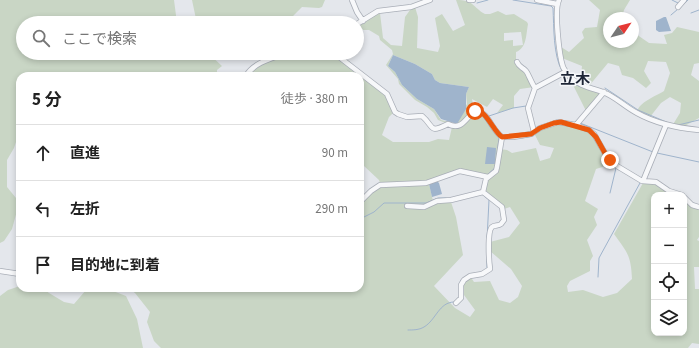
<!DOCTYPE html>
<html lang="ja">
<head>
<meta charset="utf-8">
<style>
	:root { --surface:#fff; --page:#f2f2f2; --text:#222; --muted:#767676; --line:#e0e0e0 }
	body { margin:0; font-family:"Source Sans 3","Noto Sans JP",sans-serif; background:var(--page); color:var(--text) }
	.controls { position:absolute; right:12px; bottom:12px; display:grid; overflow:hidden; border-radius:8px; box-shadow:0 2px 6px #0003 }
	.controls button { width:36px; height:36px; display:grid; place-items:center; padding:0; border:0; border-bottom:1px solid var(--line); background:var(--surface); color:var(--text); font:20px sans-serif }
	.compass { position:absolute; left:603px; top:12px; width:36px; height:36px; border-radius:50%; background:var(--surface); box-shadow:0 2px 6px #0003; rotate:55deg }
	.stop { position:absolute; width:12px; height:12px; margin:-9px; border:3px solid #ea580c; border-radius:50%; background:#fff }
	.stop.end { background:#ea580c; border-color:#fff; box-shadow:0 1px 4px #0008 }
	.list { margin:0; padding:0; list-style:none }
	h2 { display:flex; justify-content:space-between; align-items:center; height:52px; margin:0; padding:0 16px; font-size:17px }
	h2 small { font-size:13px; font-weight:400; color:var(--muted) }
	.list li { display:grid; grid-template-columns:26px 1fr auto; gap:12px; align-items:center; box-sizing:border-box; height:56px; padding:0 16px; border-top:1px solid var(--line) }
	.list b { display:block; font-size:15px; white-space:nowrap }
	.list em { font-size:13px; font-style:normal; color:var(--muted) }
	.icon { flex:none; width:22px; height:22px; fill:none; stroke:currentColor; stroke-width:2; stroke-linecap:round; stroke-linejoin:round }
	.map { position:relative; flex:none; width:699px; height:348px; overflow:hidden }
	.search { position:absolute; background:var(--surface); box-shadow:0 2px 6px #0003; left:16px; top:16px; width:348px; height:44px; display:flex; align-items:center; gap:10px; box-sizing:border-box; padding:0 14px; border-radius:22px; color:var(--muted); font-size:15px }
	.panel { position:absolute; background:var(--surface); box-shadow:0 2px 6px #0003; left:16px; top:72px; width:348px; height:220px; border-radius:12px }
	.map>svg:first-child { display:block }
	.green { fill:#c9d6c5; fill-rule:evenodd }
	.water { fill:#9fb4cc }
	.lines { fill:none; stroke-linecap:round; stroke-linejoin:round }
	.stream { stroke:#9fb4cc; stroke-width:1 }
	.minor-casing { stroke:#a9aeb7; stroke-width:6 }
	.minor { stroke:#f7f8fa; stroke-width:4.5 }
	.route { stroke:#ea580c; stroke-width:5 }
	.labels { text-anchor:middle; stroke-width:3; stroke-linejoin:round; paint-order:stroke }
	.quarter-label { font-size:15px; font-weight:bold; fill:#1d2536; stroke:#f4f6f9 }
</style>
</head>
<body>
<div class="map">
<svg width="699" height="348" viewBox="0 0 699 348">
	<rect width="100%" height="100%" fill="#e4e7ec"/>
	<!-- green -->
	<path class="green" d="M0,0H174L177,23H23V53H208L222,66L217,70V76H66L65,75L62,76H20V130L14,148L7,160V187L16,198L17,211L12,229L4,241L0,243Z
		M192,0H325L322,7L319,8L302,7L293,16L286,18L279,23H205L196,19Z
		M456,0C475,0 472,7 485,14H490L498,11L506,15L514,14L527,22L528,24C526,34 527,48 516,52V64L525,71L534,87L520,89L514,96V108L497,113L503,105L493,99L487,107L472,99L474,110L459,125L443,122L438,120L434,113L427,107L415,100L399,84L398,79L386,65L393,54L392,50L380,40L379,36L369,30H363L361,27L360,23L380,13L383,38L391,45L402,46L405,17L410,10V9L415,7L418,17L417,48L438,52L440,46L435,18L442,14L453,31L465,25ZM521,32L523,45L513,46V40L504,41V33ZM393,55L415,64L432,74L435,80L440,83L469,87L466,94L467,104L454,123L441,120L434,109L417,99L402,85L395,72L388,66Z
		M589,0H630L624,10L622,18H609V42H633V32L649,43L667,44L664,35L672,33L677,27L699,32V63L694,64L691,75L699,81V118L681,128L672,126L680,113L681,103L670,97L661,103L650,117L637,112C639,102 656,96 664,91L670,73L666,62L648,61L644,71L651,83L646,88L633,78L622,75L619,66L608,63L589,86L576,81L581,75L582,66L562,58L561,47L569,52L584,38L582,32L585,28L597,27L600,10Z
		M289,53H332L386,95L394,112L389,117L382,135L393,142H429L438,139L449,140L452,127L457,128L475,112H481L500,137L495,169L487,176L461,170L429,184L433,201L440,199L451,202L456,217L463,255L434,286L455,308L470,317L475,310L464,295L461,287L470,276L474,282L490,281L499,300L510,303L518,297L522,286L511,269L490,251V242L509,237L520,223L510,207L504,209L485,193L487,178L495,172L500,149L507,150L512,153L536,148L540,161L550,158L554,148L540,145L534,133L540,128L561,122L590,132L612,164L596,169L585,201L598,209L594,217L597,225L587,240L593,256L590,261V271L570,281L567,286L568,292L583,290L603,297L617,293L632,279C631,255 627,252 614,234L643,183H656L680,195H654V333H684V198L699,208V237L697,240L699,241V267H694L695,289H699V344L692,343L688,348H161L154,341L147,322L150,312L135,293L128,288H360V203L381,186L379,180L364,166L360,171V76H247L258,65Z
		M570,79L601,93L586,111Z
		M20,286V288H42L49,293L64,302L74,304L86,290L113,291L126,296L137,319L143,348H0V296L8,290Z"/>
	<!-- water -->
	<path class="water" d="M664,17H666L671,31L659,32L656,30V21Z
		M393,55L415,64L432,74L435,80L440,83L469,87L466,94V109L457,124L441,119L434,109L417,99L402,85L395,72L388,66Z
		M487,147L496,148L495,164H485Z
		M436,180L439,183L442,194L432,197L429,184Z"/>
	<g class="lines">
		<!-- stream -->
		<path class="stream" d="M513,0L551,6L553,8C554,27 553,55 562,71
			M672,0L678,3
			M477,3L488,0
			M683,5L688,0
			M691,13L699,10
			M671,15L678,9
			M564,75L574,84L581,87
			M605,88L638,110L671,124
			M489,116L513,108L526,106
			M484,118L491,128
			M580,123L653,152
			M678,125L699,120
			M494,132L499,138L496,161
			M522,138L533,136
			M657,153L699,162
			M488,174L495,168
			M610,193L616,168L619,170
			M483,195L489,200L487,240
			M360,219L374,212L384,203H426L438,198H446
			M485,270L487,268V259
			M598,277L599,258L640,183
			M459,288V285L461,280
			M408,330C413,330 419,330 424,327C436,320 439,302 454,302"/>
		<!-- minor casing -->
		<g class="minor-casing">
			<path id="minor" d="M352,0L357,12L363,21
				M469,0H473
				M537,0L557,4
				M559,0C554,10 559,55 563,67C565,71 567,74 570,77C579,86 592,88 603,92C616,97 625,107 637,113C657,124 677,128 699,130
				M678,7L684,0
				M357,24L378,11L411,7L430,0
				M334,53L387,94L395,112L398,114L407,117L422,116C435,127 428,134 448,124C463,132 466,115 477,110C489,114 492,130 502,137H513L531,134L540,128L558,122L576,125L589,130L594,134L606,155L617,166L642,181L656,182L669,191L682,195
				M517,62C519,67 522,67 526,71C528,73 531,82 535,88
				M246,76C254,62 273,58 287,53
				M576,125L604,92
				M534,132L528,108L535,88L565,72
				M643,181L666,125
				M684,197L692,205L699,207
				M360,202L371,191L380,185L426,183L460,171L488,177
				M407,206L424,207L437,201L451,200L483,192
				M0,271L20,274
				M456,303L461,298V285L464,280L470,276L482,274L490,269C489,262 487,231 492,227C494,225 499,226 501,224L504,220L502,207L483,192L486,179L496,171L497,167L502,137"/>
		</g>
		<!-- minor -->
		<use href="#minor" class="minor"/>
	</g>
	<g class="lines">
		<!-- route -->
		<path class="route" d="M475,111C486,109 493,131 502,137L531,134L540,128L554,123L561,122L589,130L596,137L606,155L610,160"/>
	</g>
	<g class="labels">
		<!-- quarter labels -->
		<g class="quarter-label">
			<text x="575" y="84">立木</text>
		</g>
	</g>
</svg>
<div class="controls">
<button>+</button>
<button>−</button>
<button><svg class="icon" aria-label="locate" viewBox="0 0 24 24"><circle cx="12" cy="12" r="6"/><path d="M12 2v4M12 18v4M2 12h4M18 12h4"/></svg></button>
<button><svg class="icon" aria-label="layers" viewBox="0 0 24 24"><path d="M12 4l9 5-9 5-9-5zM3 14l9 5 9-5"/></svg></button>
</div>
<svg class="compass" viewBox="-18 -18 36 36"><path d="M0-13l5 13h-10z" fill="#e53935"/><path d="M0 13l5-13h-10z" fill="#767676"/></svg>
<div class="stop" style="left:475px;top:111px"></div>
<div class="stop end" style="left:610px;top:160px"></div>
<div class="search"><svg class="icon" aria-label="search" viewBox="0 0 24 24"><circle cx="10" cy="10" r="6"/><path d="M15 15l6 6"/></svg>ここで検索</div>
<section class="panel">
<h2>5 分<small>徒歩 · 380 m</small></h2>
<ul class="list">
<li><svg class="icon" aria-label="ahead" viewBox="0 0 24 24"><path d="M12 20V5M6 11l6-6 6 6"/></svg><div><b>直進</b></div><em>90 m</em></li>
<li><svg class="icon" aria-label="left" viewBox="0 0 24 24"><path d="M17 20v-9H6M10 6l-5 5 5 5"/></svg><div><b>左折</b></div><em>290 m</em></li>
<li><svg class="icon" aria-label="arrive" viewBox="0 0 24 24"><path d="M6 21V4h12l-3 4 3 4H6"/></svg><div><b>目的地に到着</b></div></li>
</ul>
</section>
</div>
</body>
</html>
